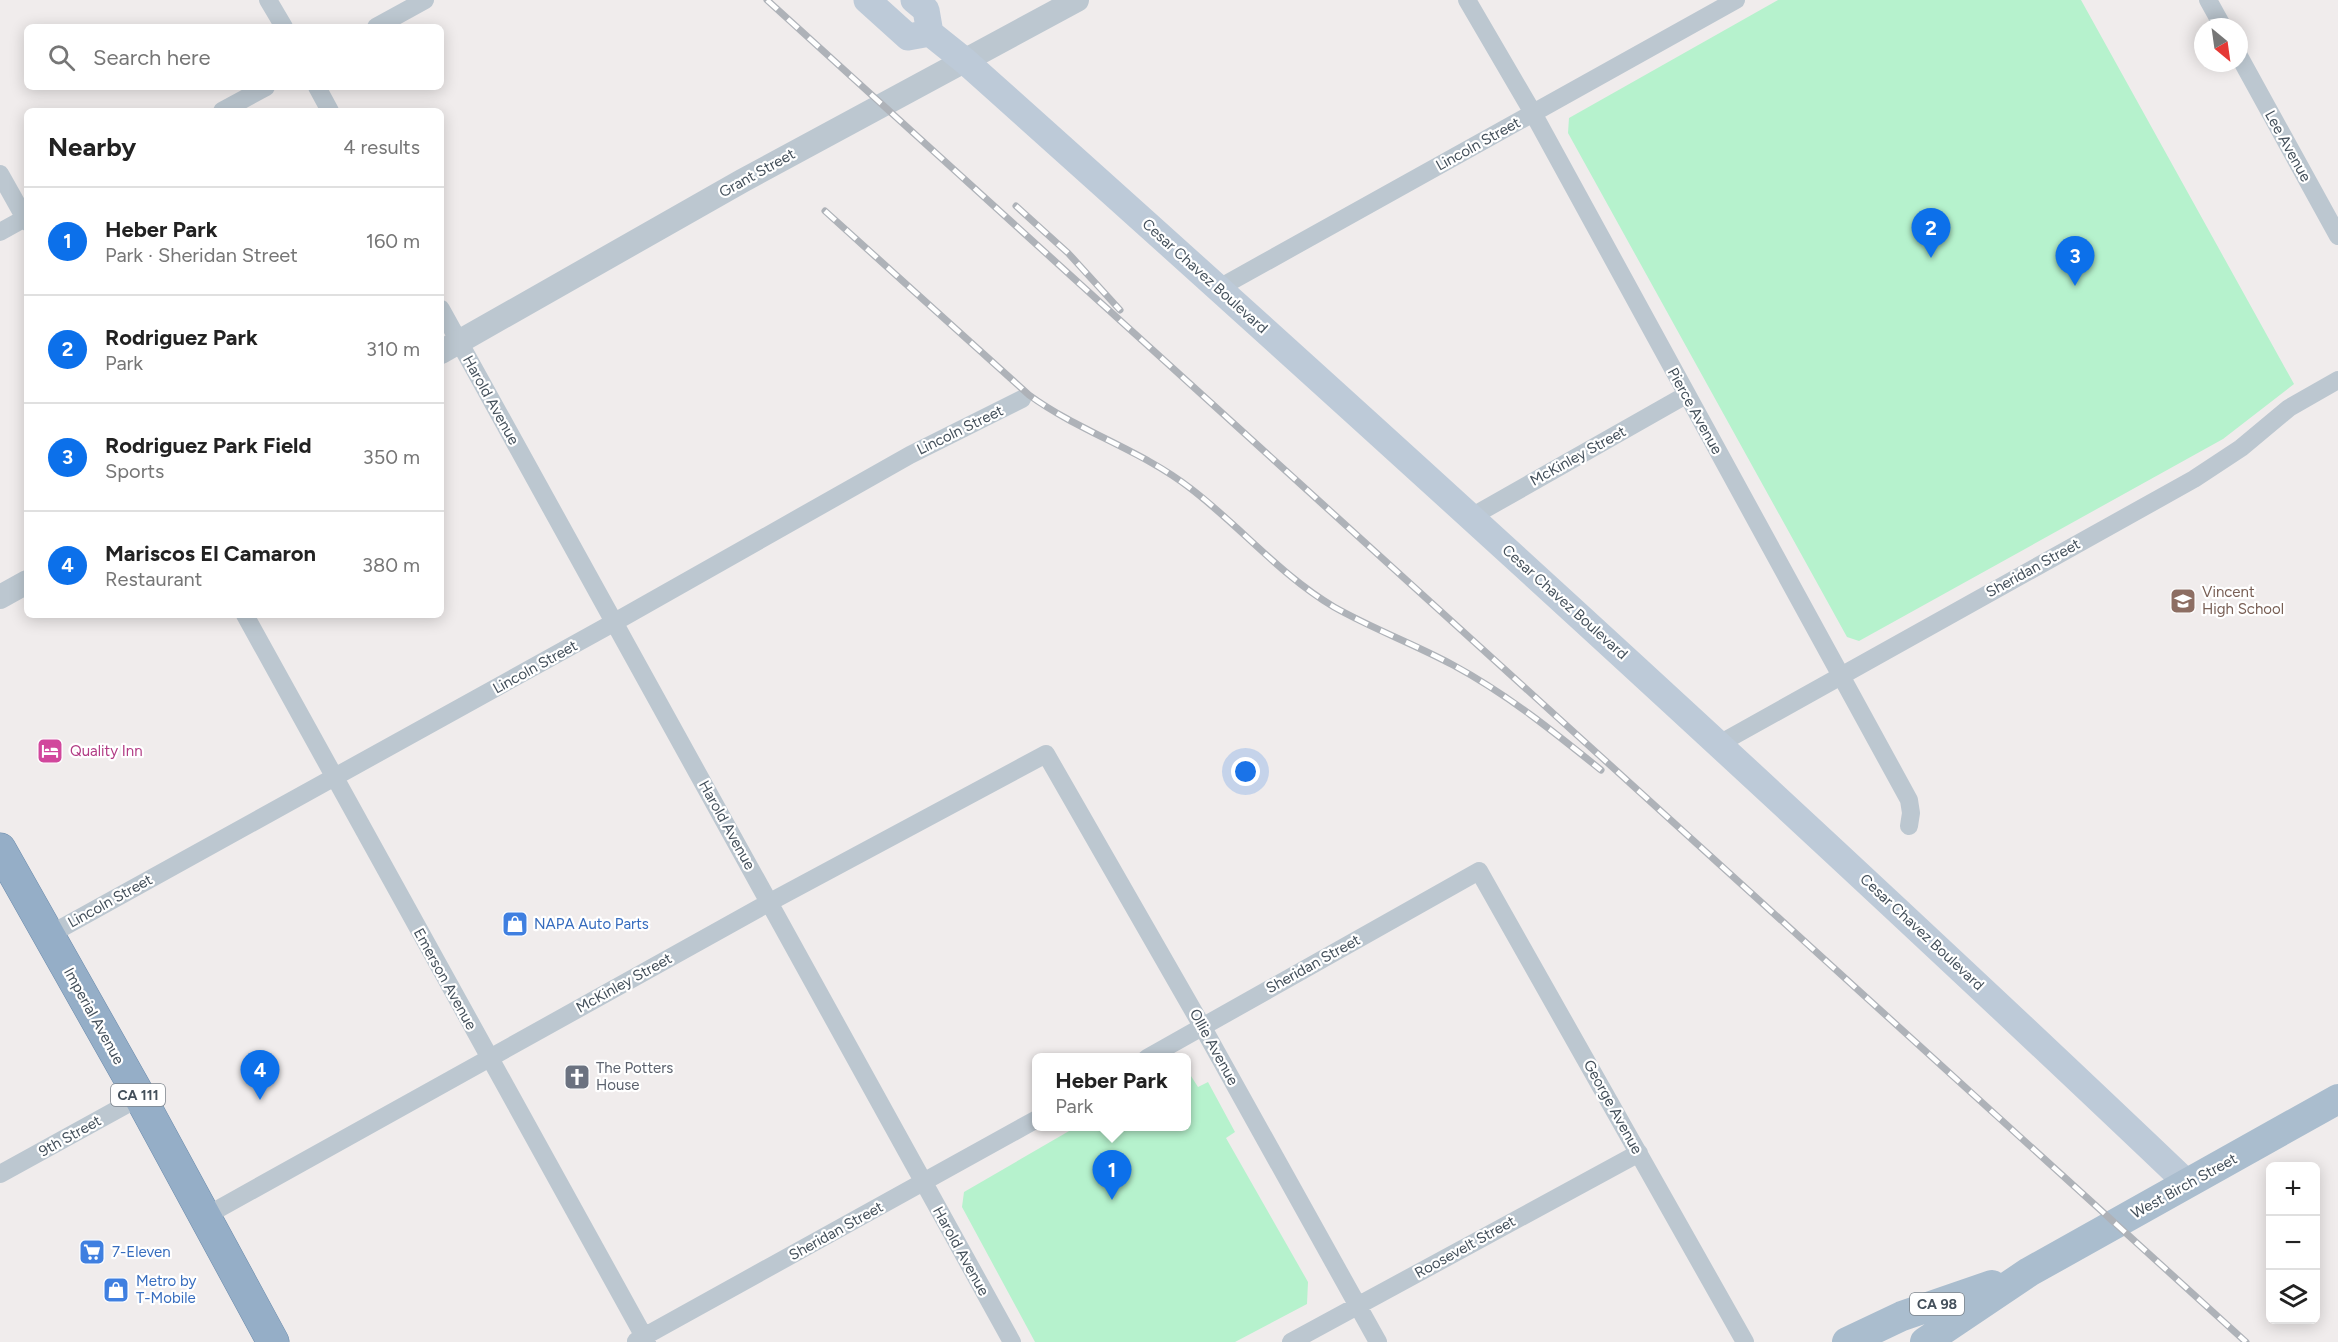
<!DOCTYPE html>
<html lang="en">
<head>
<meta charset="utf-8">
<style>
	:root { --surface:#fff; --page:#f2f2f2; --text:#222; --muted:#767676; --line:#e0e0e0; --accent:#0c70ea }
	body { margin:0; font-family:Figtree,sans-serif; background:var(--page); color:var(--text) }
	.controls { position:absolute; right:18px; bottom:18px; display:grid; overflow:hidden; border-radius:9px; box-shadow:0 3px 15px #0003 }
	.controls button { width:54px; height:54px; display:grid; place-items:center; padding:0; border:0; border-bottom:2px solid var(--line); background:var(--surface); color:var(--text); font:30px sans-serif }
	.compass { position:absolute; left:2194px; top:18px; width:54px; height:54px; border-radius:50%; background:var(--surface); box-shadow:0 3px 15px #0003; rotate:151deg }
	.you { position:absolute; left:1246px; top:772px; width:21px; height:21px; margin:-15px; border:4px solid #fff; border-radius:50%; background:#1a73e8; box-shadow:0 0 0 9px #1a73e833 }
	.badge { display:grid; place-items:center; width:39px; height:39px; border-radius:50%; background:var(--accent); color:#fff; font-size:20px; font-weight:700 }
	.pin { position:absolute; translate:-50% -50px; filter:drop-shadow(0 2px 3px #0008) }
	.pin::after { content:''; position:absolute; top:32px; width:21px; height:18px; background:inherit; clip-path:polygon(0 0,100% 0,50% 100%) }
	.popup { position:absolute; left:1032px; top:1053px; width:159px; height:78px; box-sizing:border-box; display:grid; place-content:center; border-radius:9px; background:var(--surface); filter:drop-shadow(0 2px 4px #0005); font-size:20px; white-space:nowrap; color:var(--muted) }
	.popup b { font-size:22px; color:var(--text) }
	.popup::after { content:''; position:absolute; left:50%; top:100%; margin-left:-12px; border:12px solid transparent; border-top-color:var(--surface) }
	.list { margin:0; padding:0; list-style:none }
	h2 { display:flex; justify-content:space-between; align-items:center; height:78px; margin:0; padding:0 24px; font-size:26px }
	h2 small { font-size:20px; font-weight:400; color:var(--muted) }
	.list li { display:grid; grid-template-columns:39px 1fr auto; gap:18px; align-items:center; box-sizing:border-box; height:108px; padding:0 24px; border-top:2px solid var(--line) }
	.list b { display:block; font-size:22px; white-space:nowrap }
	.list p { margin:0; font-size:20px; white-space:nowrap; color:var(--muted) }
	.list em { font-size:20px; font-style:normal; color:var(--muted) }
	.icon { flex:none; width:33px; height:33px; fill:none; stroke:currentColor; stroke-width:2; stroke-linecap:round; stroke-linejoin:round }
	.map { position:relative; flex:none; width:2338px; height:1342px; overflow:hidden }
	.search { position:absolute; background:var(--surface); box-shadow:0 3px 15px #0003; left:24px; top:24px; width:420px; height:66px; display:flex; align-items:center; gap:15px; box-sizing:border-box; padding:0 21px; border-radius:9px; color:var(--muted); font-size:22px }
	.panel { position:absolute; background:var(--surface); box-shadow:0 3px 15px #0003; left:24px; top:108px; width:420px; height:510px; border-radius:9px }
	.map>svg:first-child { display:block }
	.green { fill:#b6f2cd }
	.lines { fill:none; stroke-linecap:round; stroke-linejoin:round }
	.trunk-casing { stroke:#6b8bac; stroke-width:33 }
	.minor { stroke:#bcc7d0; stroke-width:18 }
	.tertiary { stroke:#bcc7d0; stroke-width:24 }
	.secondary { stroke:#bdcad8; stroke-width:27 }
	.primary { stroke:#aabdce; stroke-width:30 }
	.trunk { stroke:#95aec7; stroke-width:32 }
	.rail-casing { stroke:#aeb2b8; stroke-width:7 }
	.rail { stroke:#fff; stroke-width:4.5; stroke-dasharray:14; stroke-linecap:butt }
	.labels { text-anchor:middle; stroke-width:4.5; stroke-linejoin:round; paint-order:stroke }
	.shield { fill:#fff; stroke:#7c848c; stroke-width:1.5 }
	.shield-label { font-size:14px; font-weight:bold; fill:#44505b }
	.street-label { font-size:15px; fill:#44505b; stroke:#fff }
	.education-label { font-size:15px; fill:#785e54; stroke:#fff; text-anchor:start }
	.hotel-label { font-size:15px; fill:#b23c85; stroke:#fff; text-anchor:start }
	.shop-label { font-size:15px; fill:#366cbe; stroke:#fff; text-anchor:start }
	.worship-label { font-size:15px; fill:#5b616d; stroke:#fff; text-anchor:start }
</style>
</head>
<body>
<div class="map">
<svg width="2338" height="1342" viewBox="0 0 2338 1342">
	<rect width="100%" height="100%" fill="#f0ecec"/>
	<!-- green -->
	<path class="green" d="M1778,0H2081L2294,384L2223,439L1859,641L1847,637L1568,133L1569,118Z
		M1187,1075L1191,1076L1198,1087L1208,1082L1235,1132L1226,1138L1308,1282L1307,1304L1235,1342H1035L962,1207L964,1192L1076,1127L1187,1126Z"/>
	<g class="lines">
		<!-- trunk casing -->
		<g class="trunk-casing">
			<path id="trunk" d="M0,849L140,1097L273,1342"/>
		</g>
		<!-- minor -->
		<path class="minor" d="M268,0L284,27
			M1467,0L1533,113L1909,800L1911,813L1909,826
			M2208,0L2223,27
			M376,27L425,0
			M2239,56L2338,236
			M317,87L330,111
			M222,111L266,87
			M0,174L27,222
			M0,232L27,217
			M1219,288L1736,0
			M441,309L1012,1342
			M1471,517L1686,395
			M245,615L647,1342
			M1719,744L2194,479L2241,448L2289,408L2338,380
			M49,935L613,623L910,455L1022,399
			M1147,1058L1479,871L1745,1342
			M0,1174L140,1097
			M204,1217L770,902L1046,754L1202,1026L1378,1342
			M636,1341L1037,1119
			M1291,1342L1639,1153"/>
		<!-- tertiary -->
		<path class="tertiary" d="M441,352L742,181L1077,0
			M0,597L27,582"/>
		<!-- secondary -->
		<path class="secondary" d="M867,0L908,37L930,33
			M914,0L926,10L930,33L965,61C1378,430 1787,802 2188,1184"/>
		<!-- primary -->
		<path class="primary" d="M1847,1342L1902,1316L1992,1285
			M1925,1342L2029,1272L2338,1099"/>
		<!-- trunk -->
		<use href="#trunk" class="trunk"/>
		<!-- rail casing -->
		<g class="rail-casing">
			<path id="rail" d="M767,0L2246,1342
				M1016,206L1068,253L1120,310
				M825,211L1029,395C1080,432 1141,450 1190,488C1240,526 1280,575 1334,607C1373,629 1414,644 1453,665C1507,694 1554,732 1601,770"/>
		</g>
		<!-- rail -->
		<use href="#rail" class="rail"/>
	</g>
	<!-- icons -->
	<defs>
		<g id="school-square" transform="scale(1.35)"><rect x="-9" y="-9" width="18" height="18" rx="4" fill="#8d6e63" stroke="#fff"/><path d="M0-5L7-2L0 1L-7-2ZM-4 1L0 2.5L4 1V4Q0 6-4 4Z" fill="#fff"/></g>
		<g id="hotel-square" transform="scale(1.35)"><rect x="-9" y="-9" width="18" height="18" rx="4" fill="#d1479c" stroke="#fff"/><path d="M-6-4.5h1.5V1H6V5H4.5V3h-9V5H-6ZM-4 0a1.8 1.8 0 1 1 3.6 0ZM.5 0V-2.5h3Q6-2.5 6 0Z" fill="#fff"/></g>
		<g id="shop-square" transform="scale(1.35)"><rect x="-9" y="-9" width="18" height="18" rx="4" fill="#3f7fe0" stroke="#fff"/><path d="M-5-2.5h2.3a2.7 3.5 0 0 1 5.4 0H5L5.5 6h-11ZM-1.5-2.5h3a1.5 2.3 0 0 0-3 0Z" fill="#fff"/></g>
		<g id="church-square" transform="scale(1.35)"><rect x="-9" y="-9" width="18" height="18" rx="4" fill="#6b7280" stroke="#fff"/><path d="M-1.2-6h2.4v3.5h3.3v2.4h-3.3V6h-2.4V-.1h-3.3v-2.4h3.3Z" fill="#fff"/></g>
		<g id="supermarket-square" transform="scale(1.35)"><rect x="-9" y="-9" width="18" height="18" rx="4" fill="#3f7fe0" stroke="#fff"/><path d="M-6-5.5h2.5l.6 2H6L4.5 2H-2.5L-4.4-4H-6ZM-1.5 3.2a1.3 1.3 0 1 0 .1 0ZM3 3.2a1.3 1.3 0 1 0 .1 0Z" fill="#fff"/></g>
	</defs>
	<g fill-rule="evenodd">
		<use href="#school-square" x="2183" y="601"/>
		<use href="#hotel-square" x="50" y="751"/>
		<use href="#shop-square" x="515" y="924"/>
		<use href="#church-square" x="577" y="1077"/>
		<use href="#supermarket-square" x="92" y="1252"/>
		<use href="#shop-square" x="116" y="1290"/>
	</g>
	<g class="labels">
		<!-- shield labels -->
		<g class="shield">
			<rect x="111" y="1084" width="54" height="22" rx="4.5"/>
			<rect x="1910" y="1293" width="54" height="22" rx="4.5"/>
		</g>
		<g class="shield-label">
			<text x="138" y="1100">CA 111</text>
			<text x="1937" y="1309">CA 98</text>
		</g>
		<!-- street labels -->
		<g class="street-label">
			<text transform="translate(1478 144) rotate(-29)" y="5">Lincoln Street</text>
			<text transform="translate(2288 146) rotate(61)" y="5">Lee Avenue</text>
			<text transform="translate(757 173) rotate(-29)" y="5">Grant Street</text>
			<text transform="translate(1205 276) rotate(42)" y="5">Cesar Chavez Boulevard</text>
			<text transform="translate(491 400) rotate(61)" y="5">Harold Avenue</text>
			<text transform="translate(1695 411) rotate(61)" y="5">Pierce Avenue</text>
			<text transform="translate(960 430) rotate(-26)" y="5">Lincoln Street</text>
			<text transform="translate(1578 456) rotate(-29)" y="5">McKinley Street</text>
			<text transform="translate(2033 568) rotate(-29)" y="5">Sheridan Street</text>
			<text transform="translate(1565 602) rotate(42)" y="5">Cesar Chavez Boulevard</text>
			<text transform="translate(535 667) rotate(-29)" y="5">Lincoln Street</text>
			<text transform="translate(727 825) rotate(61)" y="5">Harold Avenue</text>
			<text transform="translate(110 901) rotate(-29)" y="5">Lincoln Street</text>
			<text transform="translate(1922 932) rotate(43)" y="5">Cesar Chavez Boulevard</text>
			<text transform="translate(1313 964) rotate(-29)" y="5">Sheridan Street</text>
			<text transform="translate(445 979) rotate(61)" y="5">Emerson Avenue</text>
			<text transform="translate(624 983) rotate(-29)" y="5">McKinley Street</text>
			<text transform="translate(94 1016) rotate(61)" y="5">Imperial Avenue</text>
			<text transform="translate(1214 1047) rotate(61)" y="5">Ollie Avenue</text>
			<text transform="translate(1613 1107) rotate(61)" y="5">George Avenue</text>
			<text transform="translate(70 1136) rotate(-29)" y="5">9th Street</text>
			<text transform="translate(2184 1186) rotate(-29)" y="5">West Birch Street</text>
			<text transform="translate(836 1231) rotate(-29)" y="5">Sheridan Street</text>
			<text transform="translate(1465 1247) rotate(-29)" y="5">Roosevelt Street</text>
			<text transform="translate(961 1251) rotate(61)" y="5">Harold Avenue</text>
		</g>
		<!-- education labels -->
		<g class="education-label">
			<text x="2202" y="597">Vincent<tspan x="2202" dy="17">High School</tspan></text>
		</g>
		<!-- hotel labels -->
		<g class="hotel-label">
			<text x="70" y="756">Quality Inn</text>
		</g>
		<!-- shop labels -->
		<g class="shop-label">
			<text x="534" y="929">NAPA Auto Parts</text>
			<text x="112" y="1257">7-Eleven</text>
			<text x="136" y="1286">Metro by<tspan x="136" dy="17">T-Mobile</tspan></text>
		</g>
		<!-- worship labels -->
		<g class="worship-label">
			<text x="596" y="1073">The Potters<tspan x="596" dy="17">House</tspan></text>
		</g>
	</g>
</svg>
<div class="controls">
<button>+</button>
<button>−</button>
<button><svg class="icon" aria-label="layers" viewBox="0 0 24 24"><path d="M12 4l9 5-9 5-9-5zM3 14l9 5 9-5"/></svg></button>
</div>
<svg class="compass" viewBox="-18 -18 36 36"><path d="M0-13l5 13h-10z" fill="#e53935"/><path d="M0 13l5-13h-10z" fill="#767676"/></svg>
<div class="you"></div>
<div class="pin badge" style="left:1112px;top:1200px">1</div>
<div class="popup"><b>Heber Park</b>Park</div>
<div class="pin badge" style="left:1931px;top:258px">2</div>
<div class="pin badge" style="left:2075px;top:286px">3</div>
<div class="pin badge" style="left:260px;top:1100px">4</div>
<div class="search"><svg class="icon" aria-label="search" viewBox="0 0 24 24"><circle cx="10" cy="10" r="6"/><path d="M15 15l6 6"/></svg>Search here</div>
<section class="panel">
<h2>Nearby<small>4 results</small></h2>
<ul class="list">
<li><span class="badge">1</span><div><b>Heber Park</b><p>Park · Sheridan Street</p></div><em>160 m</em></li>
<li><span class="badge">2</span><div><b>Rodriguez Park</b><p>Park</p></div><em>310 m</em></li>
<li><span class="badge">3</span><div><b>Rodriguez Park Field</b><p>Sports</p></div><em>350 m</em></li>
<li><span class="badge">4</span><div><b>Mariscos El Camaron</b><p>Restaurant</p></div><em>380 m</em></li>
</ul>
</section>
</div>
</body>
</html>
